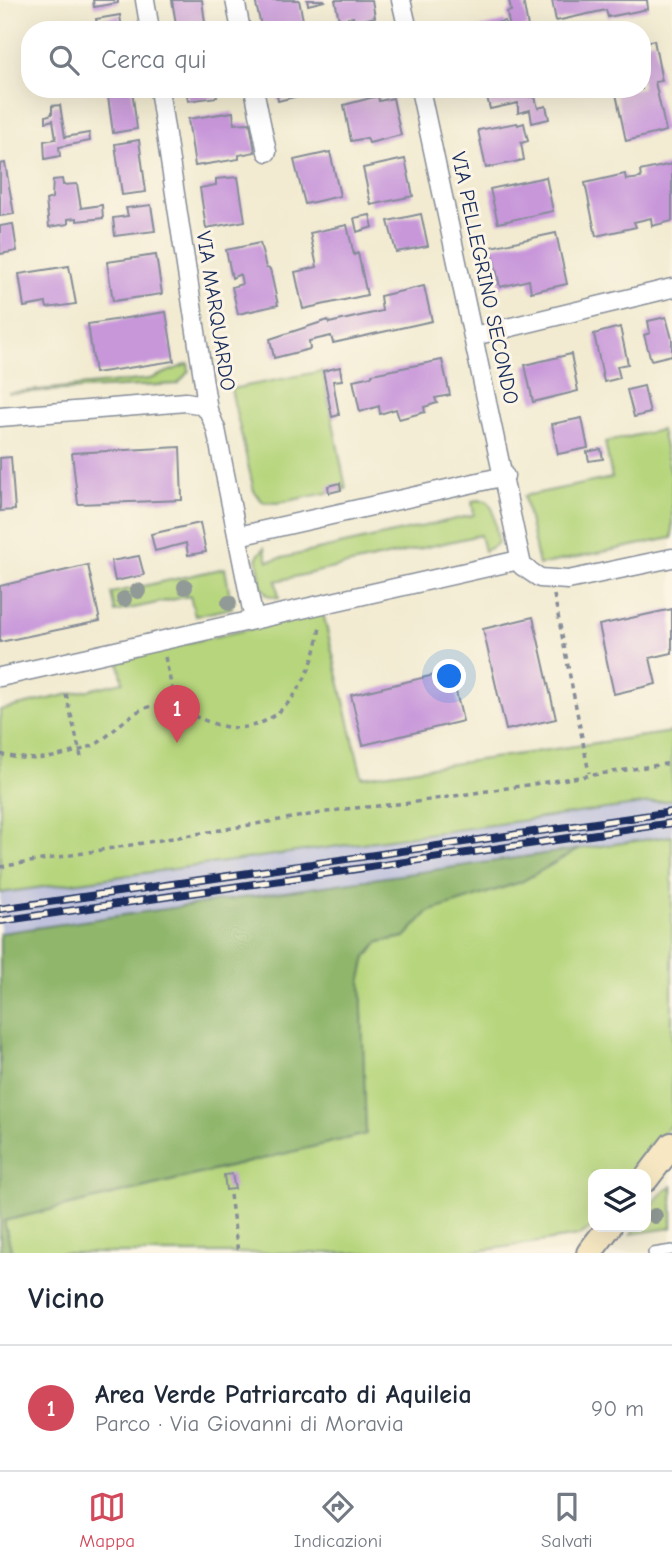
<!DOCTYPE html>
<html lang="it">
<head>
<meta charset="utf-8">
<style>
	:root { --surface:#fff; --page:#f6f6f7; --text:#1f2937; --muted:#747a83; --line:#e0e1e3; --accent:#d1495b }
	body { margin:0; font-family:"Comic Neue",sans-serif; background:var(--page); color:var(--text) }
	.controls { position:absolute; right:21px; bottom:21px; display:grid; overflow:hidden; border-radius:14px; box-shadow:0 7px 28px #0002 }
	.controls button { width:63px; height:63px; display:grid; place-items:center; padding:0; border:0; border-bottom:2px solid var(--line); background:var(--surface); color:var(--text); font:35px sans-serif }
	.you { position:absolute; left:450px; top:677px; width:24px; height:24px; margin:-18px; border:5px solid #fff; border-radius:50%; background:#1a73e8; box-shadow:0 0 0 10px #1a73e833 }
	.badge { display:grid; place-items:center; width:46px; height:46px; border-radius:50%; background:var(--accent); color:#fff; font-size:23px; font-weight:700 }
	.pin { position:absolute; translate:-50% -58px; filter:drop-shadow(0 2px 4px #0008) }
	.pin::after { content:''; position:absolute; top:37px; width:24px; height:21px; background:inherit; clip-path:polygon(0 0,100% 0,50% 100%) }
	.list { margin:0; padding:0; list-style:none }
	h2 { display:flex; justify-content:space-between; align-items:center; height:91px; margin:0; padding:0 28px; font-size:30px }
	h2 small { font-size:23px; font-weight:400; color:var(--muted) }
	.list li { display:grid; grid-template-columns:46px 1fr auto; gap:21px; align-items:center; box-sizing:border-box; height:126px; padding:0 28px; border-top:2px solid var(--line) }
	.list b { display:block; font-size:26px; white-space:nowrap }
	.list p { margin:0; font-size:23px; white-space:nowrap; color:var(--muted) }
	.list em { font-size:23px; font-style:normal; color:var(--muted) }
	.icon { flex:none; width:38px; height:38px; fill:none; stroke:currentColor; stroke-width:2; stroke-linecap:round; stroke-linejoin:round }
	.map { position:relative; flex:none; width:672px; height:1253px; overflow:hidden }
	.search { position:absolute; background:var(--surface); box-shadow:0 7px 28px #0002; left:21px; right:21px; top:21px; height:77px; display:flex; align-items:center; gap:18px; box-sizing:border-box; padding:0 24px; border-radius:28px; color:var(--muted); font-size:26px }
	.sheet { height:217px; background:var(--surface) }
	nav { display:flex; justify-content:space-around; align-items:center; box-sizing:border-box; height:98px; border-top:2px solid var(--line); background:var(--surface); font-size:19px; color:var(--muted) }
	nav a { display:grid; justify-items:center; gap:4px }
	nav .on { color:var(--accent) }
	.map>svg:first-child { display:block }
	.industrial { fill:#c0c2dd }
	.green { fill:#b6d57c; stroke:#68826d; stroke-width:2 }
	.forest { fill:#90b66c; stroke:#567265; stroke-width:2 }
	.building { fill:#c897da }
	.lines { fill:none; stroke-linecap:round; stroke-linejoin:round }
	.lane-casing { stroke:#868d98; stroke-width:12 }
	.street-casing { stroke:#868d98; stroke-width:21 }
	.secondary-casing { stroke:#868d98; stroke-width:28 }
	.path { stroke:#868d98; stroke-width:3.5; stroke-dasharray:5 5; stroke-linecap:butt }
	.lane { stroke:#fff; stroke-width:9 }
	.street { stroke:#fff; stroke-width:18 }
	.secondary { stroke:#f7e8c3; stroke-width:24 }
	.rail-casing { stroke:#1b2f5e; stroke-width:8 }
	.rail { stroke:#fcf5e5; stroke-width:5; stroke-dasharray:16; stroke-linecap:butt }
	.tree { fill:#919a96 }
	.labels { text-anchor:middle; stroke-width:6; stroke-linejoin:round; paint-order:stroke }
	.street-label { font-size:21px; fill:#1b2f5e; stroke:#fcf5e5 }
</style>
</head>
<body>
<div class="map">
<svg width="672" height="1253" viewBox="0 0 672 1253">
	<rect width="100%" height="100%" fill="#fcf5e5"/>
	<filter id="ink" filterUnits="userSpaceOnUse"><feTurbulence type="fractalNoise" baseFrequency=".0143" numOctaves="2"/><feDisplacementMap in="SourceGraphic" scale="14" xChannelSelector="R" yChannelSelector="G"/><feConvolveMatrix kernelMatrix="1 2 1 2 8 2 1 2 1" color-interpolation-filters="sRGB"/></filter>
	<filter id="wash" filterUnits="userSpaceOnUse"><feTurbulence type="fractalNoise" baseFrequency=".00686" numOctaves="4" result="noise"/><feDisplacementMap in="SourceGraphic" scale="28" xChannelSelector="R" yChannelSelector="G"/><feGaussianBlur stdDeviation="1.57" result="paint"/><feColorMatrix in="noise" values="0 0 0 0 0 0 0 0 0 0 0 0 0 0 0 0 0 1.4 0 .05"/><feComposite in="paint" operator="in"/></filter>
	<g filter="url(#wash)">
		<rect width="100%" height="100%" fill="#f2ebd1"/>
		<!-- industrial -->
		<path class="industrial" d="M672,800V836L0,933V893Z"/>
		<!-- green -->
		<path class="green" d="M188,364L189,371L178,384L8,393L150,379Z
			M323,371L346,489L278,503L263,502L254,491L231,389Z
			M661,430L672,478V538L539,565L524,496L612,478L605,442Z
			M478,500L487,501L493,510L498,542L496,545L484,551L480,535L276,581L279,598L267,595L261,585L257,557L264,548L268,561L474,515L472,501Z
			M225,568L232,608L195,616L190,596L115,612L111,593Z
			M323,613L362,777L672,732V800L0,893V710L123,682L118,658Z
			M672,836V1122L635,1174H593V1227L578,1236L465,1253H12L4,1221L366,1134L361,979L366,957L379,942L405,937L428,912L521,882L579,849Z
			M672,1186V1228L631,1234L636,1227H646C646,1210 657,1195 672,1186Z"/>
		<!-- forest -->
		<path class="forest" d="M579,849L521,882L428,912L405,937L379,942L366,957L361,979L366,1134L4,1221L12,1253H0V933Z"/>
		<g id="blocks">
			<!-- building -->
			<path class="building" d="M93,0H118V3L94,7Z
				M172,0H202L206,30H177Z
				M255,0H299L305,30H262Z
				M307,0H324L325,1L308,5Z
				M335,0H372L375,17L354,22L353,17L339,20Z
				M509,0H523L528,27L510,30L507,12L511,11Z
				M552,0H647L648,9L608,17L606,10L556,21Z
				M120,15L122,30H98L96,19Z
				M505,21L507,30H473V29Z
				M654,40L662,81L655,82L666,131L626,141L615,89H642V43Z
				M107,89H132L137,129L113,133Z
				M186,89H215L217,97L188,101Z
				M276,89H322V90L278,101Z
				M485,89H528L530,97H535L538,108L546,106L549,119L532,123L530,110L518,113V103L490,109Z
				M378,96L379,101L393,98L401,135L369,143L367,138L351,141L344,105Z
				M60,105L65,137L89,133L90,141L59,147L60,156L45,159L44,141L56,139L53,120L46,122V116L52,114V106Z
				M233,112L234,124L250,123L255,152L239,155V159L195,166L188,119Z
				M517,123L518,125L524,123L528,141L521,143L524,160L486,168L478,130Z
				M139,140L146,192L122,195L115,144Z
				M330,152L340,196L305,204L294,160Z
				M405,159L413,196L371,205L363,168Z
				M5,163L14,214L0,216V164Z
				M672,164V221L652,226L651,218L634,222L636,227L596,236L585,183L625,174L626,180L641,178L640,171Z
				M238,177L245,221L206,228L200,188L216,185V179Z
				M546,177L553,211L498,223L490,189Z
				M62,179L63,185L77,184L81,208L102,205L103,218L77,221V218L68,219V224L49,227L46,200L52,198L53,180Z
				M151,205L155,231L115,236L113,218L128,216L126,208Z
				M421,214L428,246L396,252L388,221Z
				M370,215L373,227L357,232L354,218Z
				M13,224L17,251L0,254V226Z
				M347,225L354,255L358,253L367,295L303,309L295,272L317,267L310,233Z
				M556,233L567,284L531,292L529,280L500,287L491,247Z
				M260,243L266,268L270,269L278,305L238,314L232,287L242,284L240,274L232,278L226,250Z
				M156,255L162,294L113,301L107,262Z
				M69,266L76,304L47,308L46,303L24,307L19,274Z
				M424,286L432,321L333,343L331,336L309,341L310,349L274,358L270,339L328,320L329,323L382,311L380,296Z
				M166,312L174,361L95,373L88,324Z
				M666,317L672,339V355L651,360L644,335L650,333L648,321Z
				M620,327L628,364L617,366L620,378L604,382L594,334Z
				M571,354L578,391L533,402L525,365Z
				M442,360L450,395L435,398L437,403L424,407L425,412L399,419L396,409L380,414L379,406L360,412L353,380L372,376V374Z
				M340,367L342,380L333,381L339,415L332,417L323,371Z
				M644,386L650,413L634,417L627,390Z
				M582,418L588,448L558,454L552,424Z
				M180,447L182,500L78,504L72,453Z
				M601,449L603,459L589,461L587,452Z
				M11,457L15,510L0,511V458Z
				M340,483L341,490L329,493L328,486Z
				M200,523L206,552L188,555L186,543L155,551L151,534Z
				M139,556L144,575L115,581L111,561Z
				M88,565L100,621L0,642V586Z
				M672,609V653L650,658L656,684L614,694L599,625Z
				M533,617L556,719L506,730L483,629Z
				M451,671L463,721L363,745L351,695Z
				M232,1174L235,1189L226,1190L224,1175Z"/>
		</g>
	</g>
	<g filter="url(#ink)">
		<use href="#blocks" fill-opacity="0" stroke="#868d98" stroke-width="2"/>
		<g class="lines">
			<!-- lane casing -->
			<g class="lane-casing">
				<path id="lane" d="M653,1253L672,1250"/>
			</g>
			<!-- street casing -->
			<g class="street-casing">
				<path id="street" d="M145,0L150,30
					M235,0L241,30
					M401,0L408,30
					M159,89L208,410L216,429L254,620
					M254,89L267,152
					M420,89L522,566L540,578L568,580L672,558
					M474,336L672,288
					M0,417L186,402L198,404L208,410
					M238,536L505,476
					M0,677L519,560"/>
			</g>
			<!-- secondary casing -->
			<g class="secondary-casing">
				<path id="secondary" d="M646,1179L672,1145
					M589,1253L609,1227"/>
			</g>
			<!-- path -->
			<path class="path" d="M554,595L589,773
				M165,657L180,724
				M66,694L81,757
				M0,754C27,761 47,760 73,752C81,750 91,747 98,743C114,732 127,715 145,708C169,700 199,721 222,726C281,739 316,674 320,624
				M0,867L345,809L409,803L672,763
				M230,1195L238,1253"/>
			<!-- lane -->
			<use href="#lane" class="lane"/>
			<!-- street -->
			<use href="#street" class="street"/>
			<!-- secondary -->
			<use href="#secondary" class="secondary"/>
			<!-- rail casing -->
			<g class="rail-casing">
				<path id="rail" d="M0,909L672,812
					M0,921L672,823"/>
			</g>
			<!-- rail -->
			<use href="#rail" class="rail"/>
		</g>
		<!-- trees -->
		<g class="tree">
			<circle cx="185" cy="587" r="8"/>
			<circle cx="138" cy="591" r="8"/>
			<circle cx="124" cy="599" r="8"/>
			<circle cx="229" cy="603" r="8"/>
			<circle cx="655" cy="1216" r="8"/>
		</g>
	</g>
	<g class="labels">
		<!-- street labels -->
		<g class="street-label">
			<text transform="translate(485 278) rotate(78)" y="7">VIA PELLEGRINO SECONDO</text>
			<text transform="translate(216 311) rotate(81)" y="7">VIA MARQUARDO</text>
		</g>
	</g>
</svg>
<div class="controls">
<button><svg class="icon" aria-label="layers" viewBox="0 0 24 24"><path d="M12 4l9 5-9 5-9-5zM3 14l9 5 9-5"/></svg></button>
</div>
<div class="you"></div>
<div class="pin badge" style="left:177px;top:743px">1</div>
<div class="search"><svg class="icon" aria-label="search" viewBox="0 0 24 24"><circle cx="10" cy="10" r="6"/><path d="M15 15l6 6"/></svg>Cerca qui</div>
</div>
<section class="sheet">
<h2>Vicino<small></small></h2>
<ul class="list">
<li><span class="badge">1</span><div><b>Area Verde Patriarcato di Aquileia</b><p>Parco · Via Giovanni di Moravia</p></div><em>90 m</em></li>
</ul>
</section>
<nav>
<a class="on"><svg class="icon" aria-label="map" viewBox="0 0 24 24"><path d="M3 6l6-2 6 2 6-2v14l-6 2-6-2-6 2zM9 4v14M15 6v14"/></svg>Mappa</a>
<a><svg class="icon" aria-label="directions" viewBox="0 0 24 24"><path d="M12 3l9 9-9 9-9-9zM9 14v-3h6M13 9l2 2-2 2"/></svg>Indicazioni</a>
<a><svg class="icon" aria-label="saved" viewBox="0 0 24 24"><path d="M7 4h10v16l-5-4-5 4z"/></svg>Salvati</a>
</nav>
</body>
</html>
